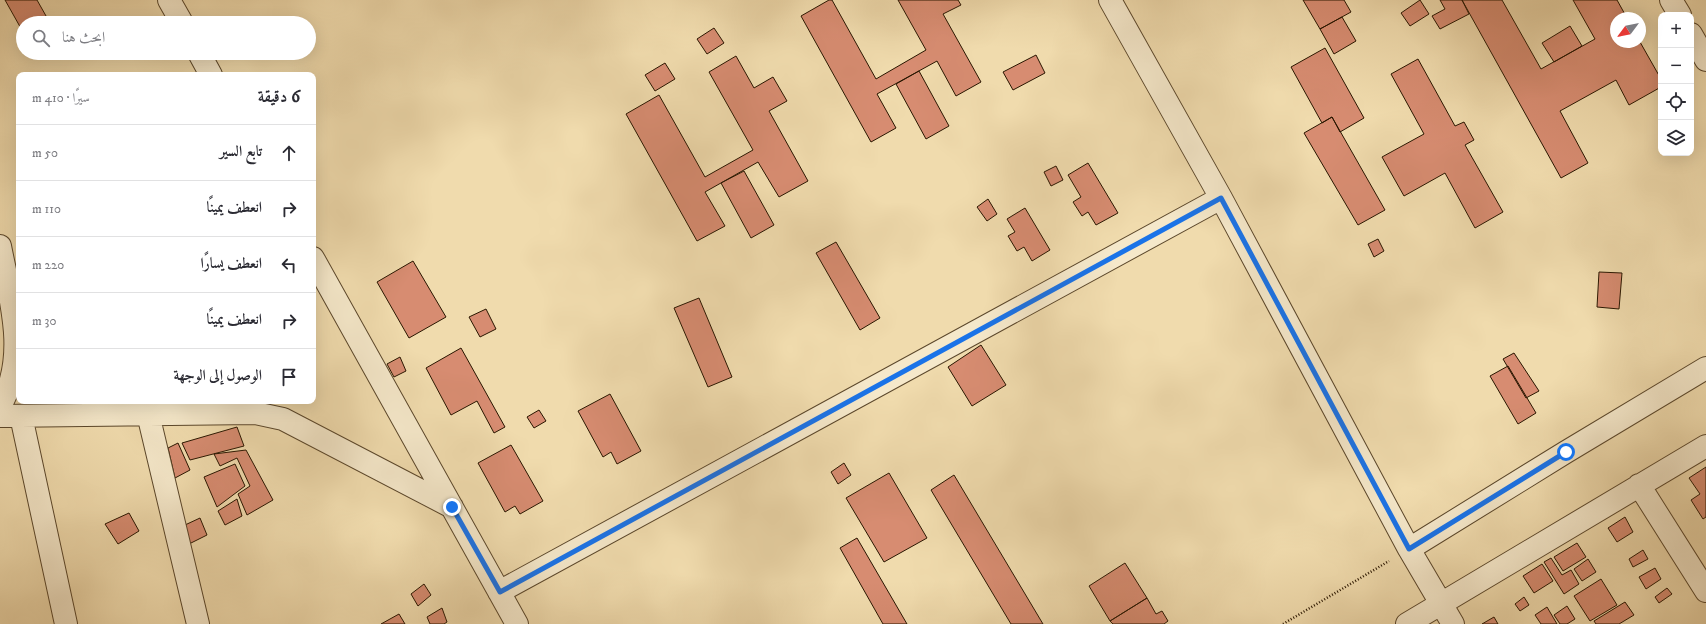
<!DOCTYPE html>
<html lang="ar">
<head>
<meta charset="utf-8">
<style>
	:root { --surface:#fff; --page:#f2f2f3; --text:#2b2b33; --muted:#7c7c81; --line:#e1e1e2 }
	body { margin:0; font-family:"IM FELL DW Pica",Amiri,serif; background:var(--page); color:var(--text); direction:rtl }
	.controls { position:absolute; right:12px; top:12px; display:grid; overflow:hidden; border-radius:8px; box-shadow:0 4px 16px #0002 }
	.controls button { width:36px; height:36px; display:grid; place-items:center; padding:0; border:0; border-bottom:1px solid var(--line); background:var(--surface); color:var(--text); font:20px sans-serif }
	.compass { position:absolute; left:1610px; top:12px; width:36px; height:36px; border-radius:50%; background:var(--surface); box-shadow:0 4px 16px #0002; rotate:238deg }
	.stop { position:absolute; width:12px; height:12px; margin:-9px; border:3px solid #1a73e8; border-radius:50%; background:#fff }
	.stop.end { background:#1a73e8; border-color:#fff; box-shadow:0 1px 4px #0008 }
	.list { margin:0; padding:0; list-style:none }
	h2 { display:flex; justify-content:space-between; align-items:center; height:52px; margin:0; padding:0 16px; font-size:17px }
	h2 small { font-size:13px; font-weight:400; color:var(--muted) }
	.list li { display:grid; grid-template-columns:26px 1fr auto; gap:12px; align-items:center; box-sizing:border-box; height:56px; padding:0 16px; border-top:1px solid var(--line) }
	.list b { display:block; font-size:15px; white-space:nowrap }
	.list em { font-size:13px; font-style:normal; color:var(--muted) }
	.icon { flex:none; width:22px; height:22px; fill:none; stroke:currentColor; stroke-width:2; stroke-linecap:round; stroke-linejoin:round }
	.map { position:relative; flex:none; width:1706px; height:624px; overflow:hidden; direction:ltr }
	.search { position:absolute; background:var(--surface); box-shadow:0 4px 16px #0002; left:16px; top:16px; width:300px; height:44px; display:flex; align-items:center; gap:10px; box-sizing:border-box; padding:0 14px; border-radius:22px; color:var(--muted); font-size:15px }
	.panel { position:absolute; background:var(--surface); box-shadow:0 4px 16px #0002; left:16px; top:72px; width:300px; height:332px; border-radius:8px; direction:rtl }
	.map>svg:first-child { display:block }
	.building { fill:#d78c71; stroke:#291600 }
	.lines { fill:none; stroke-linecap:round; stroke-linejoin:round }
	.minor-casing { stroke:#5b472b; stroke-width:24 }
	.tertiary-casing { stroke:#5b472b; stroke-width:24 }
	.path { stroke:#291600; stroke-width:2.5; stroke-dasharray:1 2; stroke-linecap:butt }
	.minor { stroke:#f5e8ca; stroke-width:22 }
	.tertiary { stroke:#f5e8ca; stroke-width:22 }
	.route { stroke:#1a73e8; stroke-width:5 }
</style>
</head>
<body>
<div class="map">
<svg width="1706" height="624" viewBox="0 0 1706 624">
	<rect width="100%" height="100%" fill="#f0dbad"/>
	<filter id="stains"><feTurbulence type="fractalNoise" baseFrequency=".005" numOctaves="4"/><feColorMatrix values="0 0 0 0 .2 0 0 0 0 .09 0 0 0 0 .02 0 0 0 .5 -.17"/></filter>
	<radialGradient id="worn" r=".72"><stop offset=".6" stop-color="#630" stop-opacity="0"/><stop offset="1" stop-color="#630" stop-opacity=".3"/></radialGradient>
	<!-- building -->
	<path class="building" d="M5,0H37L50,23H23V32Z
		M829,0H832L876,79L926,50L898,0H958L961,5L943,14L981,82L956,96L937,61L877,94L896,128L871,142L801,16Z
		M1303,0H1344L1351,12L1320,29Z
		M1420,0L1429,14L1410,26L1401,13Z
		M1440,0H1462L1469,14L1440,29L1432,16L1445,9Z
		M1462,0H1502L1541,69L1595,39L1573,0H1617L1627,18H1616V42H1640L1661,79V87L1629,105L1616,80L1560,111L1588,163L1561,178Z
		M1342,17L1356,41L1334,54L1320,29Z
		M1570,26L1582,46L1554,62L1542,43Z
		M714,28L724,43L707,54L697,39Z
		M1325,48L1364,118L1340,132L1332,117L1322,123L1291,67Z
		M1036,55L1045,73L1013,90L1003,72Z
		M736,56L754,88L773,77L787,101L769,111L808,181L779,197L758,162L705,192L725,226L697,241L626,114L659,95L705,177L753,150L709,72Z
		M1418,59L1455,126L1464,122L1474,140L1465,145L1503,212L1475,228L1445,173L1404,196L1382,157L1424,134L1391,74Z
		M665,63L675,79L655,91L645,75Z
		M919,71L949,126L926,139L896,84Z
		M1332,117L1385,210L1358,225L1304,133Z
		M1088,163L1118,213L1096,225L1088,212L1082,216L1073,202L1081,197L1068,175Z
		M1056,166L1063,180L1051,186L1044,172Z
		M744,171L774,225L751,238L721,183Z
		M988,199L997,214L987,221L977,207Z
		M1025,208L1050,250L1032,261L1024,247L1017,251L1008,236L1015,232L1007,219Z
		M1378,239L1384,251L1374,257L1368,244Z
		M836,242L880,318L860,330L816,253Z
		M413,261L446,317L409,338L377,282Z
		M1599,272L1622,273L1619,309L1597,307Z
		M699,298L732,377L708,387L674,308Z
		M486,309L496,329L480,337L469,317Z
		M981,345L1006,385L972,406L948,367Z
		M461,348L505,427L494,433L477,401L451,415L426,368Z
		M1514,353L1539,391L1526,398L1503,359Z
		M400,357L406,371L394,377L387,364Z
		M1508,366L1536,413L1518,424L1490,376Z
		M610,394L641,451L617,464L611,452L603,457L578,411Z
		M539,410L546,421L534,428L527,417Z
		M237,427L244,446L190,460L182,443Z
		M178,443L190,470L175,478L168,448Z
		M511,445L543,501L520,514L515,506L505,512L478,463Z
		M246,450L273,500L247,515L238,494L250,486L237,458L220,466L214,454Z
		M844,463L851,475L838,484L831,472Z
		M235,464L245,486L217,507L204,477Z
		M1706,467V517L1703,519L1691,500L1700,494L1689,478Z
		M889,473L927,538L884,562L846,498Z
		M954,475L1043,624H1011L931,490Z
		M237,499L242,516L225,525L218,511Z
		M129,513L139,531L118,544L105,524Z
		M1625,517L1633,532L1617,542L1608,528Z
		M200,518L207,535L189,544L185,525Z
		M857,538L907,624H883L840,548Z
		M1577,543L1586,557L1563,571L1554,557Z
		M1643,550L1648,559L1633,567L1629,559Z
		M1551,558L1562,575L1571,570L1579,584L1564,594L1544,562Z
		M1588,559L1596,572L1582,581L1574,569Z
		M1125,563L1147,598L1110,621L1089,586Z
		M1542,564L1553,581L1534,593L1523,576Z
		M1655,568L1661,579L1646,589L1639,577Z
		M1601,579L1617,605L1590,621L1574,596Z
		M424,584L431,595L418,606L411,594Z
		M1667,588L1672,594L1659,603L1655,597Z
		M1524,597L1529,605L1520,611L1515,604Z
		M1147,598L1156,614L1162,611L1168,621L1164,624H1113L1110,621Z
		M1625,602L1634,615L1619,624H1596L1594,621Z
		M1567,606L1575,619L1567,624H1560L1554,615Z
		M1547,607L1557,624H1541L1535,615Z
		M442,608L447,622L444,624H430L427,617Z
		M399,614L405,624H381Z
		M1494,617L1498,624H1482Z"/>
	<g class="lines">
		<!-- minor casing -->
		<g class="minor-casing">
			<path id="minor" d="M169,0L182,23
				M1110,0L1221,198L1409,549L1453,624
				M1671,0L1680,15
				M1691,34L1706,60
				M199,53L211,75
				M313,258L517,624
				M148,414L198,624
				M0,416L255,413L283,419L452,507
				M21,416L66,624
				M1639,485L1706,591
				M1409,549L1566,452L1706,368
				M499,592L1221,198
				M1407,624L1706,446"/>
		</g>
		<!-- tertiary casing -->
		<g class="tertiary-casing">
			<path id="tertiary" d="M0,246C10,298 29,357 0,406"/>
		</g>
		<!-- path -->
		<path class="path" d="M1283,624L1389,561"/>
		<!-- minor -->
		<use href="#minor" class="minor"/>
		<!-- tertiary -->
		<use href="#tertiary" class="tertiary"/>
	</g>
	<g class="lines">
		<!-- route -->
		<path class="route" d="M452,507L500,592L1221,198L1409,549L1566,452"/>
	</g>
	<rect width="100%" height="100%" filter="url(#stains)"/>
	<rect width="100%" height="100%" fill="url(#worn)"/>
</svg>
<div class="controls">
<button>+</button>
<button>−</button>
<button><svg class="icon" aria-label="locate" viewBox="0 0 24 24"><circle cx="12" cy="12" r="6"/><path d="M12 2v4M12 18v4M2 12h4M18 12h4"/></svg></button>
<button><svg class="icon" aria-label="layers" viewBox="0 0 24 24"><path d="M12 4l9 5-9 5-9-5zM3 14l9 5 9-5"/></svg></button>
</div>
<svg class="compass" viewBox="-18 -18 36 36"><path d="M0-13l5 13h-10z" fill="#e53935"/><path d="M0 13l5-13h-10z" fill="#7c7c81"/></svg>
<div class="stop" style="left:1566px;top:452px"></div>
<div class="stop end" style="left:452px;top:507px"></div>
<div class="search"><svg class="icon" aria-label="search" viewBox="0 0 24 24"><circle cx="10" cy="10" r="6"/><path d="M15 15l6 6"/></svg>ابحث هنا</div>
<section class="panel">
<h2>6 دقيقة<small>سيرًا · 410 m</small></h2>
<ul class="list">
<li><svg class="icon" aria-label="ahead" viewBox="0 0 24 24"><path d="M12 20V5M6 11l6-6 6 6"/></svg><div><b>تابع السير</b></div><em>50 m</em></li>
<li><svg class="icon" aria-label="right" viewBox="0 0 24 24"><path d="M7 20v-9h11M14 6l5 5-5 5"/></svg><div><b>انعطف يمينًا</b></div><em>110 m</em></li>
<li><svg class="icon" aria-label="left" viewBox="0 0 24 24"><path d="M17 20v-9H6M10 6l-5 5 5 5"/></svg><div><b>انعطف يسارًا</b></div><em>220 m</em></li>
<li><svg class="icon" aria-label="right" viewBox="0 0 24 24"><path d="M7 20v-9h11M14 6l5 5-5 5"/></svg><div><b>انعطف يمينًا</b></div><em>30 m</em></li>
<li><svg class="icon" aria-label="arrive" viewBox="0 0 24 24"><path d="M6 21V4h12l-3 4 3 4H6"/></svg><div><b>الوصول إلى الوجهة</b></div></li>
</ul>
</section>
</div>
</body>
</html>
